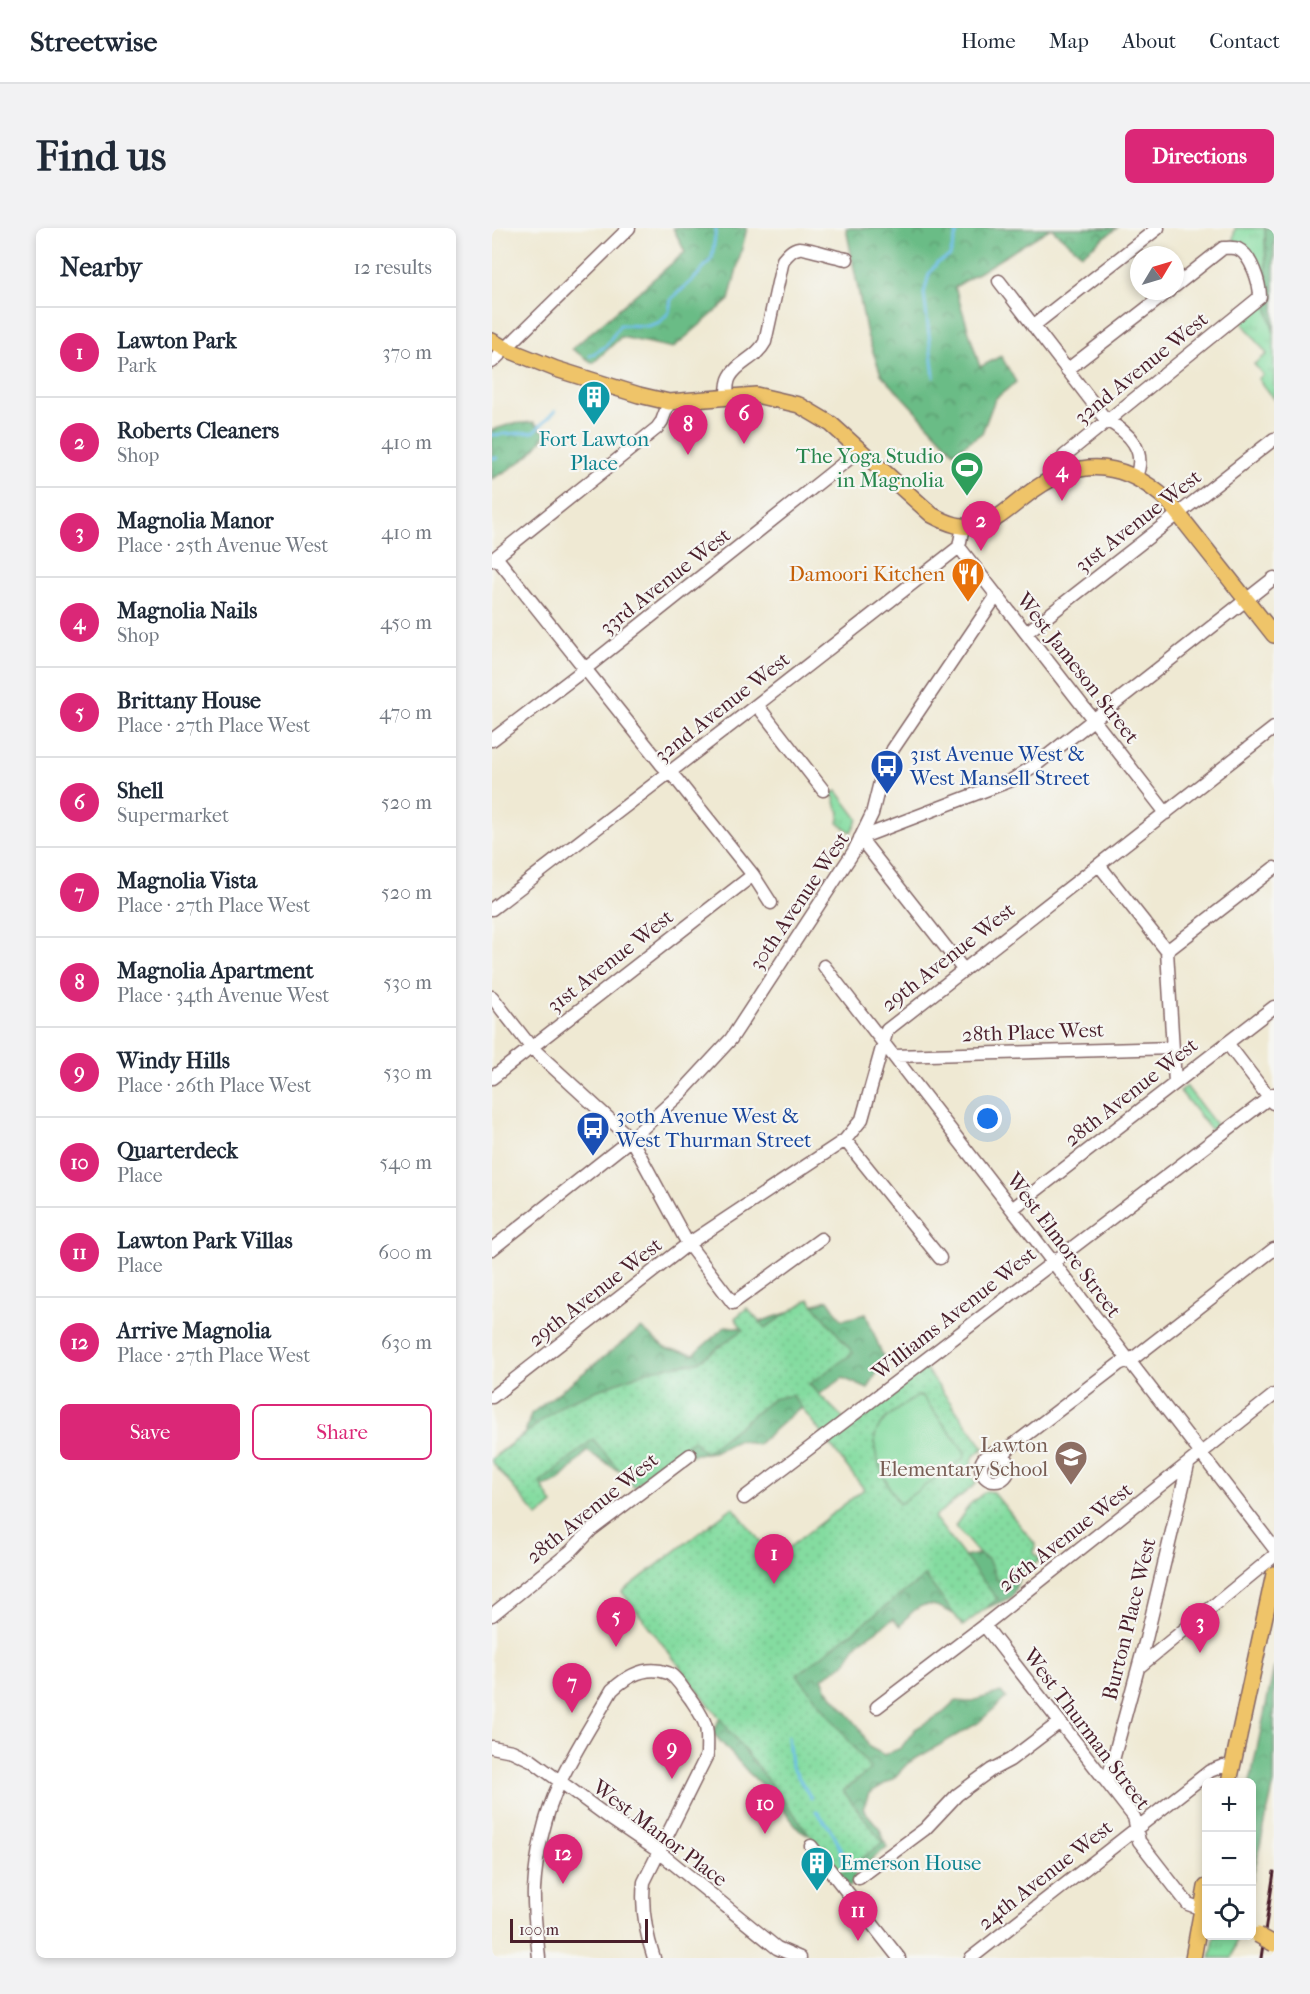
<!DOCTYPE html>
<html lang="en">
<head>
<meta charset="utf-8">
<style>
	:root { --surface:#fff; --page:#f2f2f3; --text:#1f2937; --muted:#747a83; --line:#e0e1e3; --accent:#db2777 }
	body { margin:0; font-family:"IM FELL French Canon",serif; background:var(--page); color:var(--text) }
	.controls { position:absolute; right:18px; bottom:18px; display:grid; overflow:hidden; border-radius:9px; box-shadow:0 3px 9px #0003 }
	.controls button { width:54px; height:54px; display:grid; place-items:center; padding:0; border:0; border-bottom:2px solid var(--line); background:var(--surface); color:var(--text); font:30px sans-serif }
	.compass { position:absolute; left:638px; top:18px; width:54px; height:54px; border-radius:50%; background:var(--surface); box-shadow:0 3px 9px #0003; rotate:52deg }
	.scale { position:absolute; left:18px; bottom:15px; width:138px; box-sizing:border-box; padding-left:6px; border:3px solid #4a1f2b; border-top:0; font-size:16px; line-height:21px; white-space:nowrap; color:#4a1f2b; -webkit-text-stroke:4px #f6f6f2; paint-order:stroke }
	.you { position:absolute; left:496px; top:891px; width:21px; height:21px; margin:-15px; border:4px solid #fff; border-radius:50%; background:#1a73e8; box-shadow:0 0 0 9px #1a73e833 }
	.badge { display:grid; place-items:center; width:39px; height:39px; border-radius:50%; background:var(--accent); color:#fff; font-size:20px; font-weight:700 }
	.pin { position:absolute; translate:-50% -50px; filter:drop-shadow(0 2px 3px #0008) }
	.pin::after { content:''; position:absolute; top:32px; width:21px; height:18px; background:inherit; clip-path:polygon(0 0,100% 0,50% 100%) }
	.list { margin:0; padding:0; list-style:none }
	h2 { display:flex; justify-content:space-between; align-items:center; height:78px; margin:0; padding:0 24px; font-size:26px }
	h2 small { font-size:20px; font-weight:400; color:var(--muted) }
	.list li { display:grid; grid-template-columns:39px 1fr auto; gap:18px; align-items:center; box-sizing:border-box; height:90px; padding:0 24px; border-top:2px solid var(--line) }
	.list b { display:block; font-size:22px; white-space:nowrap }
	.list p { margin:0; font-size:20px; white-space:nowrap; color:var(--muted) }
	.list em { font-size:20px; font-style:normal; color:var(--muted) }
	.actions { display:flex; gap:12px; padding:18px 24px }
	.actions a { flex:1; padding:14px 0; border:2px solid var(--accent); border-radius:9px; text-align:center; font-size:21px; color:var(--accent) }
	.actions .main { background:var(--accent); color:#fff }
	.icon { flex:none; width:33px; height:33px; fill:none; stroke:currentColor; stroke-width:2; stroke-linecap:round; stroke-linejoin:round }
	.map { position:relative; flex:none; width:782px; height:1730px; overflow:hidden; border-radius:9px }
	header { display:flex; align-items:center; gap:36px; box-sizing:border-box; height:84px; padding:0 30px; background:var(--surface); border-bottom:2px solid var(--line) }
	header strong { font-size:28px }
	nav { display:flex; gap:33px; margin-inline-start:auto; font-size:21px }
	.intro { display:flex; align-items:center; justify-content:space-between; box-sizing:border-box; height:144px; padding:0 36px }
	h1 { margin:0; font-size:42px }
	.button { padding:15px 27px; border-radius:9px; background:var(--accent); color:#fff; font-size:21px; font-weight:700 }
	main { display:flex; gap:36px; padding:0 36px }
	aside { flex:1; background:var(--surface); border-radius:9px; box-shadow:0 3px 9px #0003 }
	.map>svg:first-child { display:block }
	.grass { fill:url(#grass-tufts); stroke:#677e66; stroke-width:1.5 }
	.forest { fill:url(#forest-crowns); stroke:#5a6e58; stroke-width:1.5 }
	.park { fill:url(#park-dots); stroke:#677e66; stroke-width:1.5 }
	.pitch { fill:#84dca0; stroke:#677e66; stroke-width:1.5 }
	.lines { fill:none; stroke-linecap:round; stroke-linejoin:round }
	.stream { stroke:#6dbee8; stroke-width:3 }
	.minor-casing { stroke:#846666; stroke-width:15 }
	.major-casing { stroke:#846666; stroke-width:18 }
	.minor { stroke:#fff; stroke-width:12 }
	.major { stroke:#efc469; stroke-width:15 }
	.rail { stroke:#4a1f2b; stroke-width:3 }
	.major-bridge-casing { stroke:#846666; stroke-width:18; stroke-linecap:butt }
	.major-bridge { stroke:#efc469; stroke-width:15 }
	.labels { text-anchor:middle; stroke-width:4.5; stroke-linejoin:round; paint-order:stroke }
	.street-label { font-size:21px; fill:#4a1f2b; stroke:#f6f6f2 }
	.culture-label { font-size:21px; fill:#0d838f; stroke:#f6f6f2 }
	.leisure-label { font-size:21px; fill:#27864d; stroke:#f6f6f2; text-anchor:end }
	.food-label { font-size:21px; fill:#c56008; stroke:#f6f6f2; text-anchor:end }
	.transit-label { font-size:21px; fill:#164399; stroke:#f6f6f2; text-anchor:start }
	.education-label { font-size:21px; fill:#785e54; stroke:#f6f6f2; text-anchor:end }
</style>
</head>
<body>
<header>
<strong>Streetwise</strong>
<nav><a>Home</a><a>Map</a><a>About</a><a>Contact</a></nav>
</header>
<div class="intro"><h1>Find us</h1><a class="button">Directions</a></div>
<main>
<aside>
<h2>Nearby<small>12 results</small></h2>
<ul class="list">
<li><span class="badge">1</span><div><b>Lawton Park</b><p>Park</p></div><em>370 m</em></li>
<li><span class="badge">2</span><div><b>Roberts Cleaners</b><p>Shop</p></div><em>410 m</em></li>
<li><span class="badge">3</span><div><b>Magnolia Manor</b><p>Place · 25th Avenue West</p></div><em>410 m</em></li>
<li><span class="badge">4</span><div><b>Magnolia Nails</b><p>Shop</p></div><em>450 m</em></li>
<li><span class="badge">5</span><div><b>Brittany House</b><p>Place · 27th Place West</p></div><em>470 m</em></li>
<li><span class="badge">6</span><div><b>Shell</b><p>Supermarket</p></div><em>520 m</em></li>
<li><span class="badge">7</span><div><b>Magnolia Vista</b><p>Place · 27th Place West</p></div><em>520 m</em></li>
<li><span class="badge">8</span><div><b>Magnolia Apartment</b><p>Place · 34th Avenue West</p></div><em>530 m</em></li>
<li><span class="badge">9</span><div><b>Windy Hills</b><p>Place · 26th Place West</p></div><em>530 m</em></li>
<li><span class="badge">10</span><div><b>Quarterdeck</b><p>Place</p></div><em>540 m</em></li>
<li><span class="badge">11</span><div><b>Lawton Park Villas</b><p>Place</p></div><em>600 m</em></li>
<li><span class="badge">12</span><div><b>Arrive Magnolia</b><p>Place · 27th Place West</p></div><em>630 m</em></li>
</ul>
<div class="actions"><a class="main">Save</a><a>Share</a></div>
</aside>
<div class="map">
<svg width="782" height="1730" viewBox="0 0 782 1730">
	<defs>
		<pattern id="grass-tufts" width="24" height="20" patternUnits="userSpaceOnUse" patternTransform="scale(1.5)"><rect width="24" height="20" fill="#84dca0"/><path d="M3 7l-1-3M5 7V3M7 7l1-3M15 17l-1-3M17 17v-4M19 17l1-3" fill="none" stroke="#74bc8a"/></pattern>
		<pattern id="forest-crowns" width="20" height="18" patternUnits="userSpaceOnUse" patternTransform="scale(1.5)"><rect width="20" height="18" fill="#6bbc86"/><path d="M2 6a3 3 0 1 1 6 0M12 15a3 3 0 1 1 6 0" fill="none" stroke="#5a986e"/></pattern>
		<pattern id="park-dots" width="8" height="8" patternUnits="userSpaceOnUse" patternTransform="scale(1.5)"><rect width="8" height="8" fill="#84dca0"/><path d="M2 2h.1M6 6h.1" fill="none" stroke="#74bc8a" stroke-width="1.8" stroke-linecap="round"/></pattern>
	</defs>
	<rect width="100%" height="100%" fill="#f6f6f2"/>
	<filter id="ink" filterUnits="userSpaceOnUse"><feTurbulence type="fractalNoise" baseFrequency=".0167" numOctaves="2"/><feDisplacementMap in="SourceGraphic" scale="12" xChannelSelector="R" yChannelSelector="G"/><feConvolveMatrix kernelMatrix="1 2 1 2 8 2 1 2 1" color-interpolation-filters="sRGB"/></filter>
	<filter id="wash" filterUnits="userSpaceOnUse"><feTurbulence type="fractalNoise" baseFrequency=".008" numOctaves="4" result="noise"/><feDisplacementMap in="SourceGraphic" scale="24" xChannelSelector="R" yChannelSelector="G"/><feGaussianBlur stdDeviation="1.35" result="paint"/><feColorMatrix in="noise" values="0 0 0 0 0 0 0 0 0 0 0 0 0 0 0 0 0 1.4 0 .05"/><feComposite in="paint" operator="in"/></filter>
	<g filter="url(#wash)">
		<rect width="100%" height="100%" fill="#efe9d3"/>
		<!-- grass -->
		<path class="grass" d="M743,0H773L774,49L750,18L741,12Z
			M774,72L782,105V172L766,151L771,147L762,136L775,126L748,92Z
			M345,563L366,591L359,604L346,595L348,584L344,578L342,569L337,567Z
			M694,858L725,898L719,902L688,863Z
			M723,1708H746L740,1730H718Z"/>
		<!-- forest -->
		<path class="forest" d="M181,0H255L237,72L181,120L129,109L101,135L80,121L193,24Z
			M354,0H559L463,59L488,139L509,128L524,154L503,171L490,205L462,224L389,146L375,107Z
			M559,0H625L590,26Z
			M773,0H782V105L775,78Z
			M42,194L54,206C39,229 24,238 0,251V202L19,196Z
			M336,1072L350,1092L374,1086L392,1131L376,1161L351,1150L322,1170L317,1179L305,1182L265,1217L247,1212L221,1224L189,1228L159,1244L146,1249L125,1242L95,1223C73,1247 68,1260 34,1261L3,1228L33,1205L39,1186L149,1100L173,1120L202,1126L234,1098L248,1100Z
			M487,1326L496,1331L512,1352L522,1344L527,1351L520,1369L470,1391C442,1375 429,1367 409,1398L401,1391L366,1415L352,1436L330,1450L334,1460L367,1499L377,1519L392,1527L409,1520L423,1501L451,1485L464,1473L477,1474L509,1464L514,1470L486,1495L416,1535L401,1551L377,1565L371,1581L387,1600L395,1619L365,1643L358,1659L341,1642L335,1618L307,1601L277,1564L256,1544L221,1505L230,1485L346,1391L467,1330Z
			M782,1439V1555L760,1653L758,1554Z"/>
		<!-- park -->
		<path class="park" d="M317,1071L361,1125L317,1156L358,1197L433,1140L492,1220L482,1228L477,1243L484,1256L442,1289L505,1371L471,1398L433,1348L305,1447L379,1541L351,1563L391,1614L349,1647L130,1364L241,1279L282,1331L372,1261L300,1167L281,1171L213,1225L201,1212L142,1259L101,1211L48,1255L61,1276L46,1289L0,1234V1231L75,1174L158,1142L206,1134L251,1102L243,1090L255,1080L273,1100Z
			M494,1263L501,1264L543,1316L542,1325L548,1332L525,1348L522,1344L512,1352H505L496,1331L487,1326L463,1298L478,1276Z"/>
		<!-- pitch -->
		<path class="pitch" d="M426,1168H430L473,1224L472,1230L407,1276C397,1260 377,1224 384,1205C389,1189 413,1177 426,1168Z"/>
		<g class="lines">
			<!-- stream -->
			<path class="stream" d="M98,128L114,118L128,97L156,98L168,94L177,84L179,71L203,50L220,30L224,0
				M442,149L432,65L437,46L445,35L458,28L466,0
				M0,207L42,204L63,183
				M0,230H5
				M296,1509L299,1537L319,1570
				M324,1583C338,1599 350,1615 351,1637"/>
		</g>
	</g>
	<g filter="url(#ink)">
		<g class="lines">
			<!-- minor casing -->
			<g class="minor-casing">
				<path id="minor" d="M507,53L614,192C637,204 655,223 644,248
					M541,98L666,0
					M0,134L137,0
					M575,142L677,63
					M235,168C235,162 235,154 238,149C246,134 264,131 273,114L291,32C295,27 300,21 307,20C312,19 346,30 355,31
					M573,244L571,237L572,228L768,69C768,55 759,27 746,21C742,19 736,20 731,20L683,58
					M467,319L674,585
					M4,329L170,537L185,552L261,647L279,675
					M0,332L165,200L170,193L177,174
					M534,405L782,211
					M265,477L331,562
					M0,512L93,441L368,222
					M368,610L520,552L545,536L782,350
					M368,610L471,741
					M607,637L675,723L683,855
					M0,681L257,483L467,319L471,298
					M675,723L782,640
					M332,738L782,1320
					M0,769L39,819L139,911L196,1016L241,1075L329,1011
					M735,815L781,875
					M402,828L681,820
					M0,850L261,647
					M353,912L448,1030
					M520,981L782,779
					M0,1021L139,911L189,865L239,811L362,623L380,586L390,546L401,521L505,367
					M0,1169L196,1016L353,912L370,891L395,802L782,500
					M489 1239a14 14 0 1 1 28 0a14 14 0 1 1-28 0Z
					M511,1228L516,1221L627,1136L643,1129L782,1021
					M252,1270L782,866
					M0,1387L79,1323L99,1302L198,1227
					M492,1397L642,1589L647,1613L696,1676L710,1681
					M647,1439L782,1328
					M385,1479L499,1392L782,1167
					M0,1519L20,1523L39,1532L119,1591L166,1623L285,1720L308,1730
					M615,1554L654,1411L696,1237
					M319,1618L407,1730
					M367,1650L433,1601L465,1567L499,1542L518,1532L568,1494
					M47,1730C45,1707 41,1684 42,1661C44,1626 53,1586 68,1554C83,1522 103,1492 120,1462C135,1448 155,1437 176,1445C185,1449 192,1463 198,1470C204,1479 211,1488 214,1499C216,1508 215,1518 215,1527L152,1654C149,1679 154,1706 162,1730
					M479,1730L718,1543L731,1538L740,1540"/>
			</g>
			<!-- major casing -->
			<g class="major-casing">
				<path id="major" d="M0,113L14,121L64,141L147,167L177,174L264,167L307,177L339,196L440,287C455,295 471,302 489,297C509,291 525,273 543,261C591,228 634,234 676,273L782,407
					M737,1554L782,1346
					M701,1730L714,1659"/>
			</g>
			<!-- minor -->
			<use href="#minor" class="minor"/>
			<!-- major -->
			<use href="#major" class="major"/>
			<!-- rail -->
			<path class="rail" d="M769,1730L782,1644"/>
			<!-- major-bridge casing -->
			<g class="major-bridge-casing">
				<path id="major-bridge" d="M766,1707L782,1716"/>
			</g>
			<!-- major-bridge -->
			<use href="#major-bridge" class="major-bridge"/>
		</g>
	</g>
	<!-- icons -->
	<defs>
		<g id="building-pin" transform="scale(1.725)"><path d="M0 17L-7.5 6A9.5 9.5 0 1 1 7.5 6Z" fill="#0f9aa8" stroke="#f6f6f2"/><path d="M-4-6H4V6H1V3H-1V6H-4ZM-2.5-4.3h1.7v1.8h-1.7ZM.8-4.3h1.7v1.8H.8ZM-2.5-1h1.7V.8h-1.7ZM.8-1h1.7V.8H.8Z" fill="#fff"/></g>
		<g id="stadium-pin" transform="scale(1.725)"><path d="M0 17L-7.5 6A9.5 9.5 0 1 1 7.5 6Z" fill="#2e9e5b" stroke="#f6f6f2"/><path d="M0-5a6.5 5 0 1 0 0 10a6.5 5 0 1 0 0-10ZM-3.5-1.8h7v3.6h-7Z" fill="#fff"/></g>
		<g id="restaurant-pin" transform="scale(1.725)"><path d="M0 17L-7.5 6A9.5 9.5 0 1 1 7.5 6Z" fill="#e8710a" stroke="#f6f6f2"/><path d="M-5-6h1v4h1v-4h1v4h1v-4h1v5L-1.5 .5V6h-2V.5L-5-1ZM5-6V6H3V1.5H1.5Q1.5-4 5-6Z" fill="#fff"/></g>
		<g id="bus-pin" transform="scale(1.725)"><path d="M0 17L-7.5 6A9.5 9.5 0 1 1 7.5 6Z" fill="#1a4fb4" stroke="#f6f6f2"/><path d="M-5-6H5V4H4V6H2V4H-2V6H-4V4H-5ZM-3.5-4V0h7V-4ZM-3.5 1.2v1.5H-2V1.2ZM2 1.2v1.5H3.5V1.2Z" fill="#fff"/></g>
		<g id="school-pin" transform="scale(1.725)"><path d="M0 17L-7.5 6A9.5 9.5 0 1 1 7.5 6Z" fill="#8d6e63" stroke="#f6f6f2"/><path d="M0-5L7-2L0 1L-7-2ZM-4 1L0 2.5L4 1V4Q0 6-4 4Z" fill="#fff"/></g>
	</defs>
	<g fill-rule="evenodd">
		<use href="#building-pin" x="102" y="169"/>
		<use href="#stadium-pin" x="475" y="240"/>
		<use href="#restaurant-pin" x="476" y="346"/>
		<use href="#bus-pin" x="395" y="538"/>
		<use href="#bus-pin" x="101" y="900"/>
		<use href="#school-pin" x="579" y="1229"/>
		<use href="#building-pin" x="325" y="1635"/>
	</g>
	<g class="labels">
		<!-- street labels -->
		<g class="street-label">
			<text transform="translate(649 140) rotate(-39)" y="7">32nd Avenue West</text>
			<text transform="translate(646 293) rotate(-38)" y="7">31st Avenue West</text>
			<text transform="translate(173 353) rotate(-38)" y="7">33rd Avenue West</text>
			<text transform="translate(586 440) rotate(52)" y="7">West Jameson Street</text>
			<text transform="translate(230 479) rotate(-38)" y="7">32nd Avenue West</text>
			<text transform="translate(307 673) rotate(-56)" y="7">30th Avenue West</text>
			<text transform="translate(456 729) rotate(-38)" y="7">29th Avenue West</text>
			<text transform="translate(118 733) rotate(-38)" y="7">31st Avenue West</text>
			<text transform="translate(541 804) rotate(-2)" y="7">28th Place West</text>
			<text transform="translate(639 864) rotate(-38)" y="7">28th Avenue West</text>
			<text transform="translate(572 1017) rotate(53)" y="7">West Elmore Street</text>
			<text transform="translate(103 1064) rotate(-38)" y="7">29th Avenue West</text>
			<text transform="translate(462 1085) rotate(-38)" y="7">Williams Avenue West</text>
			<text transform="translate(100 1280) rotate(-39)" y="7">28th Avenue West</text>
			<text transform="translate(573 1309) rotate(-38)" y="7">26th Avenue West</text>
			<text transform="translate(637 1391) rotate(-76)" y="7">Burton Place West</text>
			<text transform="translate(595 1501) rotate(53)" y="7">West Thurman Street</text>
			<text transform="translate(168 1605) rotate(37)" y="7">West Manor Place</text>
			<text transform="translate(553 1647) rotate(-38)" y="7">24th Avenue West</text>
		</g>
		<!-- culture labels -->
		<g class="culture-label">
			<text x="102" y="218">Fort Lawton<tspan x="102" dy="24">Place</tspan></text>
			<text x="348" y="1642" text-anchor="start">Emerson House</text>
		</g>
		<!-- leisure labels -->
		<g class="leisure-label">
			<text x="452" y="235">The Yoga Studio<tspan x="452" dy="24">in Magnolia</tspan></text>
		</g>
		<!-- food labels -->
		<g class="food-label">
			<text x="453" y="353">Damoori Kitchen</text>
		</g>
		<!-- transit labels -->
		<g class="transit-label">
			<text x="418" y="533">31st Avenue West &amp;<tspan x="418" dy="24">West Mansell Street</tspan></text>
			<text x="124" y="895">30th Avenue West &amp;<tspan x="124" dy="24">West Thurman Street</tspan></text>
		</g>
		<!-- education labels -->
		<g class="education-label">
			<text x="556" y="1224">Lawton<tspan x="556" dy="24">Elementary School</tspan></text>
		</g>
	</g>
</svg>
<div class="controls">
<button>+</button>
<button>−</button>
<button><svg class="icon" aria-label="locate" viewBox="0 0 24 24"><circle cx="12" cy="12" r="6"/><path d="M12 2v4M12 18v4M2 12h4M18 12h4"/></svg></button>
</div>
<svg class="compass" viewBox="-18 -18 36 36"><path d="M0-13l5 13h-10z" fill="#e53935"/><path d="M0 13l5-13h-10z" fill="#747a83"/></svg>
<div class="scale">100 m</div>
<div class="you"></div>
<div class="pin badge" style="left:282px;top:1356px">1</div>
<div class="pin badge" style="left:489px;top:323px">2</div>
<div class="pin badge" style="left:708px;top:1425px">3</div>
<div class="pin badge" style="left:570px;top:273px">4</div>
<div class="pin badge" style="left:124px;top:1419px">5</div>
<div class="pin badge" style="left:252px;top:216px">6</div>
<div class="pin badge" style="left:80px;top:1485px">7</div>
<div class="pin badge" style="left:196px;top:227px">8</div>
<div class="pin badge" style="left:180px;top:1551px">9</div>
<div class="pin badge" style="left:273px;top:1606px">10</div>
<div class="pin badge" style="left:366px;top:1713px">11</div>
<div class="pin badge" style="left:71px;top:1656px">12</div>
</div>
</main>
</body>
</html>
